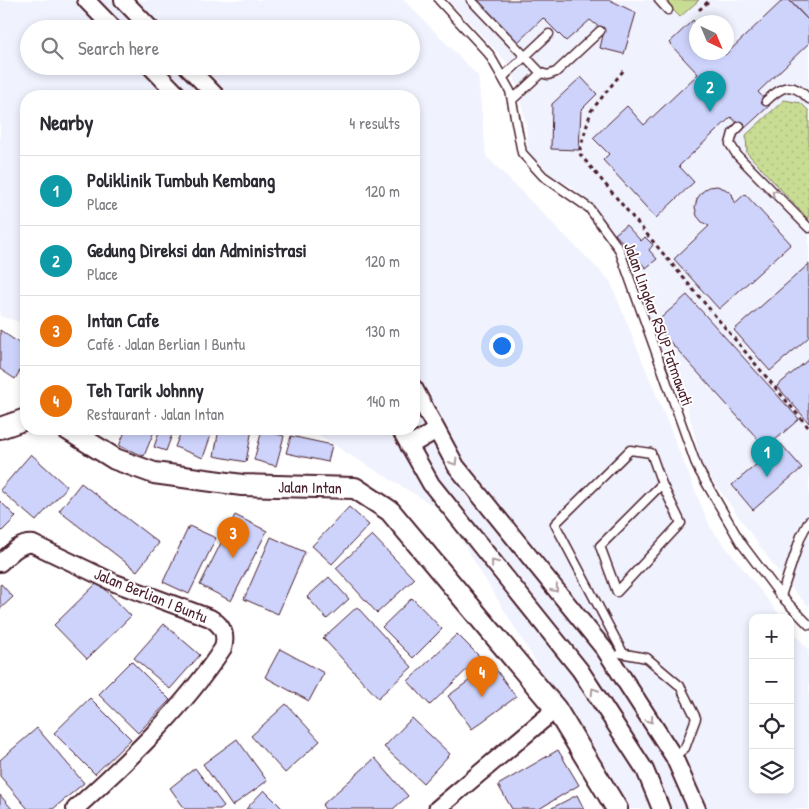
<!DOCTYPE html>
<meta charset="utf-8">
<style>
body{margin:0;font-family:"Patrick Hand",sans-serif;background:#f7f7f7;color:#2b2b33}
.controls{position:absolute;right:15px;bottom:15px;display:grid;overflow:hidden;border-radius:10px;box-shadow:0 2px 8px #0003}
.controls button{width:45px;height:45px;display:grid;place-items:center;padding:0;border:0;border-bottom:1px solid #e1e1e2;background:#fff;color:#2b2b33;font:25px sans-serif}
.compass{position:absolute;left:689px;top:15px;width:45px;height:45px;border-radius:50%;background:#fff;box-shadow:0 2px 8px #0003;rotate:136deg}
.you{position:absolute;left:501px;top:345px;width:18px;height:18px;margin:-12px;border:4px solid #fff;border-radius:50%;background:#1a73e8;box-shadow:0 0 0 8px #1a73e833}
.badge{display:grid;place-items:center;width:32px;height:32px;border-radius:50%;background:#db2777;color:#fff;font-size:16px;font-weight:700}
.pin{position:absolute;translate:-50% -41px;filter:drop-shadow(0 1px 2px #0008)}
.pin::after{content:'';position:absolute;top:26px;width:18px;height:15px;background:inherit;clip-path:polygon(0 0,100% 0,50% 100%)}
.list{margin:0;padding:0;list-style:none}
h2{display:flex;justify-content:space-between;align-items:center;height:65px;margin:0;padding:0 20px;font-size:21px}
h2 small{font-size:16px;font-weight:400;color:#7c7c81}
.list li{display:grid;grid-template-columns:32px 1fr auto;gap:15px;align-items:center;box-sizing:border-box;height:70px;padding:0 20px;border-top:1px solid #e1e1e2}
.list b{display:block;font-size:19px;white-space:nowrap}
.list p{margin:0;font-size:16px;white-space:nowrap;color:#7c7c81}
.list em{font-size:16px;font-style:normal;color:#7c7c81}
.icon{flex:none;width:28px;height:28px;fill:none;stroke:currentColor;stroke-width:2;stroke-linecap:round;stroke-linejoin:round}
.map{position:relative;flex:none;width:809px;height:809px;overflow:hidden}
.search{position:absolute;background:#fff;box-shadow:0 2px 8px #0003;left:20px;top:20px;width:400px;height:55px;display:flex;align-items:center;gap:12px;box-sizing:border-box;padding:0 18px;border-radius:28px;color:#7c7c81;font-size:19px}
.panel{position:absolute;background:#fff;box-shadow:0 2px 8px #0003;left:20px;top:90px;width:400px;height:345px;border-radius:20px}
.map>svg:first-child{display:block}
</style>
<div class="map">
<svg width="809" height="809" viewBox="0 0 809 809">
<defs>
<pattern id="grass-dots" width="8" height="8" patternUnits="userSpaceOnUse" patternTransform="scale(1.25)"><rect width="8" height="8" fill="#c8dd93"/><path d="M2 2h.1M6 6h.1" fill="none" stroke="#adbd7f" stroke-width="1.8" stroke-linecap="round"/></pattern>
</defs>
<rect width="100%" height="100%" fill="#fff"/>
<filter id="ink" filterUnits="userSpaceOnUse"><feTurbulence type="fractalNoise" baseFrequency=".02" numOctaves="2"/><feDisplacementMap in="SourceGraphic" scale="10" xChannelSelector="R" yChannelSelector="G"/><feConvolveMatrix kernelMatrix="1 2 1 2 8 2 1 2 1" color-interpolation-filters="sRGB"/></filter>
<g filter="url(#ink)">
<path fill="#f0f2fe" fill-rule="evenodd" d="M0,0H404L478,76L486,156L610,281L710,527L782,618H753V790H790V627L809,651V809H626L444,512L319,436L301,429H414V96H26V324L0,316ZM29,29H411V66H29Z
M448,0H809V607L785,581L700,463L696,440L678,374L667,371L624,255L601,216L571,186L546,174L528,150L526,123L512,68ZM696,22H726V52H696Z"/>
<path fill="url(#grass-dots)" stroke="#897e5f" d="M784,100L801,103L809,111V220L747,153L746,135Z"/>
<path fill="#c8dd93" stroke="#897e5f" d="M663,0H699L680,17Z"/>
<path fill="#ced3fc" stroke="#4a1f2b" d="M475,0H610L636,13L624,54L600,48L604,31L590,20L566,41L543,18L517,43Z
M783,0H789L809,21V43L758,92L770,105L744,129L731,117L679,166L694,182L656,218L603,160L609,154L593,138L627,106L644,125L698,74L669,43L693,20L696,24V52H723L725,55Z
M789,0H809V21Z
M581,77L597,94L581,110L579,150L551,149L552,104Z
M717,186L725,189L732,194L735,203L745,194L791,244L719,309L674,259L709,226L702,222L697,216L695,207L697,199L702,192L709,187Z
M626,225L641,241L645,237L653,245L649,250L657,259L646,268L615,234Z
M809,264V337L770,371L734,330Z
M687,295L799,419L766,448L654,324Z
M0,330L26,348V361L15,379L0,369Z
M809,359V423L777,386Z
M126,429H155L144,456L119,446Z
M160,429H174L166,451L154,447Z
M182,429H213L203,458L175,447Z
M219,429H252L246,462L214,456Z
M262,430L284,436L276,466L254,460Z
M291,436L332,445L328,462L286,453Z
M781,444L802,468L753,510L732,485Z
M31,454L67,487L36,521L0,490Z
M81,483L159,543L137,571L59,511Z
M0,501L16,517L0,533Z
M349,507L369,525L332,564L312,546Z
M235,515L267,531L231,601L200,585Z
M189,526L216,538L189,594L163,582Z
M372,535L414,579L377,613L336,568Z
M271,537L305,552L278,614L244,599Z
M329,577L349,599L327,619L307,597Z
M98,582L131,616L87,659L54,625Z
M1,584L13,597L0,609V585Z
M412,598L442,629L413,658L382,627Z
M357,607L412,667L378,698L323,638Z
M164,624L200,655L170,689L134,658Z
M457,634L480,657L430,705L408,681Z
M280,649L324,673L309,701L265,677Z
M131,661L170,700L138,733L98,694Z
M492,664L516,697L472,729L448,696Z
M90,698L131,739L95,774L54,733Z
M286,704L320,741L285,773L251,736Z
M412,718L450,754L423,783L384,747Z
M37,728L84,783L53,809H28L0,776V760Z
M237,739L267,781L232,806L203,764Z
M558,750L579,785L539,809H512L498,785Z
M375,758L408,796L393,809H325L322,805Z
M195,768L224,806L220,809H185L170,788Z
M264,790L283,809H246Z
M0,795L12,809H0Z
M577,795L584,809H550Z"/>
<g fill="none" stroke-linecap="round" stroke-linejoin="round">
<defs>
<path id="service" d="M439,0L489,54L510,91L522,153L543,176L589,208L619,249L697,467L741,543L781,596L809,625
M471,0L541,73L548,75L556,72L600,31
M659,0L668,10
M503,77L549,34
M512,100L541,73
M766,101C783,85 792,81 809,99
M740,126L733,133L730,144L737,155L809,228
M781,596L801,536L809,521
M620,653L647,658L680,686L696,718L685,748L674,757
M623,653L555,524L630,450L651,453L662,484L681,523L617,592L600,546L662,484"/>
<path id="minor" d="M86,0L114,29
M123,0L151,29
M150,66L179,96
M187,66L216,96
M414,388L456,466L605,650L674,757L697,809
M400,429L431,484L580,670L645,770L661,809
M409,446L435,431
M0,563C9,555 20,542 33,544L115,583L210,618C222,625 227,634 223,648C183,709 129,760 75,809
M437,809L556,709"/>
<path id="tertiary" d="M0,428L26,419
M67,429L115,459L154,473L242,485L355,488L390,511L556,709L617,809"/>
</defs>
<use href="#service" stroke="#4a1f2b" stroke-width="11"/>
<use href="#minor" stroke="#4a1f2b" stroke-width="20"/>
<use href="#tertiary" stroke="#4a1f2b" stroke-width="24"/>
<path stroke="#4a1f2b" stroke-width="3" stroke-dasharray="4 4" stroke-linecap="butt" d="M699,10L710,0
M623,71L591,111L579,153L809,428"/>
<use href="#service" stroke="#fff" stroke-width="8"/>
<use href="#minor" stroke="#fff" stroke-width="16"/>
<use href="#tertiary" stroke="#fff" stroke-width="20"/>
</g>
<defs><path id="oneway-chevron" d="M-2-3.5L2.5 0L-2 3.5" fill="none" stroke-width="1.6" stroke-linecap="round" stroke-linejoin="round" transform="scale(1.25)"/></defs>
<g stroke="#ae9aa0">
<use href="#oneway-chevron" transform="translate(775 193) rotate(-135)"/>
<use href="#oneway-chevron" transform="translate(454 462) rotate(58)"/>
<use href="#oneway-chevron" transform="translate(494 563) rotate(-129)"/>
<use href="#oneway-chevron" transform="translate(555 589) rotate(51)"/>
<use href="#oneway-chevron" transform="translate(594 691) rotate(-123)"/>
<use href="#oneway-chevron" transform="translate(650 720) rotate(57)"/>
</g>
</g>
<g text-anchor="middle" dominant-baseline="central" stroke-width="4" stroke-linejoin="round" paint-order="stroke">
<g font-size="16" fill="#4a1f2b" stroke="#fff">
<text transform="translate(659 324) rotate(70)">Jalan Lingkar RSUP Fatmawati</text>
<text transform="translate(310 487) rotate(1)">Jalan Intan</text>
<text transform="translate(151 595) rotate(22)">Jalan Berlian I Buntu</text>
</g>
</g>
</svg>
<div class="controls">
<button>+</button>
<button>−</button>
<button><svg class="icon" aria-label="locate" viewBox="0 0 24 24"><circle cx="12" cy="12" r="6"/><path d="M12 2v4M12 18v4M2 12h4M18 12h4"/></svg></button>
<button><svg class="icon" aria-label="layers" viewBox="0 0 24 24"><path d="M12 4l9 5-9 5-9-5zM3 14l9 5 9-5"/></svg></button>
</div>
<svg class="compass" viewBox="-18 -18 36 36"><path d="M0-13l5 13h-10z" fill="#e53935"/><path d="M0 13l5-13h-10z" fill="#7c7c81"/></svg>
<div class="you"></div>
<div class="pin badge" style="left:767px;top:477px;background:#0f9aa8">1</div>
<div class="pin badge" style="left:710px;top:112px;background:#0f9aa8">2</div>
<div class="pin badge" style="left:233px;top:558px;background:#e8710a">3</div>
<div class="pin badge" style="left:482px;top:697px;background:#e8710a">4</div>
<div class="search"><svg class="icon" aria-label="search" viewBox="0 0 24 24"><circle cx="10" cy="10" r="6"/><path d="M15 15l6 6"/></svg>Search here</div>
<section class="panel">
<h2>Nearby<small>4 results</small></h2>
<ul class="list">
<li><span class="badge" style="background:#0f9aa8">1</span><div><b>Poliklinik Tumbuh Kembang</b><p>Place</p></div><em>120 m</em></li>
<li><span class="badge" style="background:#0f9aa8">2</span><div><b>Gedung Direksi dan Administrasi</b><p>Place</p></div><em>120 m</em></li>
<li><span class="badge" style="background:#e8710a">3</span><div><b>Intan Cafe</b><p>Café · Jalan Berlian I Buntu</p></div><em>130 m</em></li>
<li><span class="badge" style="background:#e8710a">4</span><div><b>Teh Tarik Johnny</b><p>Restaurant · Jalan Intan</p></div><em>140 m</em></li>
</ul>
</section>
</div>
